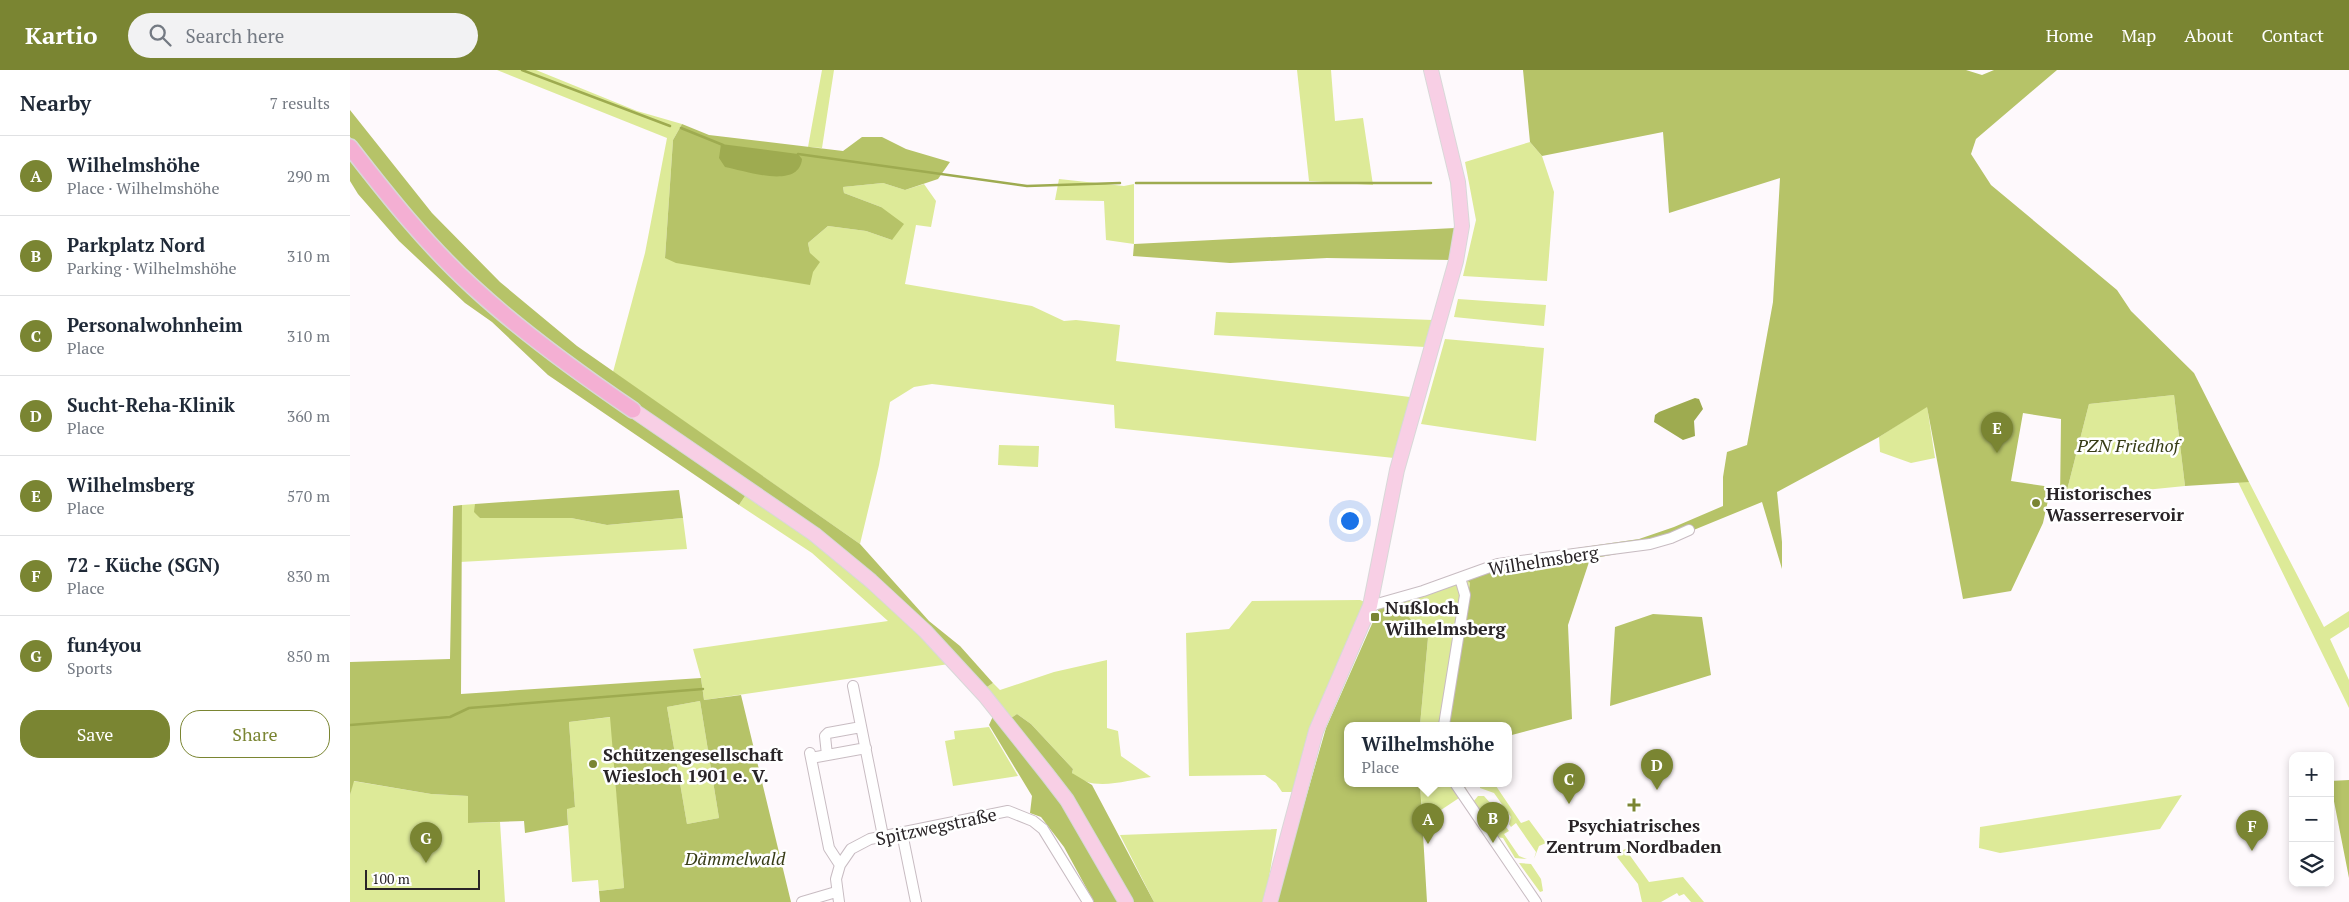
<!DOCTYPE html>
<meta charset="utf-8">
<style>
body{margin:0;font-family:"PT Serif",serif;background:#f2f2f3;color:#1f2937}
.controls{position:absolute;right:15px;bottom:15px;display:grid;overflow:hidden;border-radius:10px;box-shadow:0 2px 8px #0003}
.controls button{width:45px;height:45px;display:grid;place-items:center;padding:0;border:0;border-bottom:1px solid #e0e1e3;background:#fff;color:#1f2937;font:25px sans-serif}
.scale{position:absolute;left:15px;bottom:12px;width:115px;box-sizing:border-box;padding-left:5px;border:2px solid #292427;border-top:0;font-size:14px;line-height:18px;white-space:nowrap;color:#292427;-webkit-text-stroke:4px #fff;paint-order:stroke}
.you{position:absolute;left:999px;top:450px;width:18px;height:18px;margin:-12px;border:4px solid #fff;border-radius:50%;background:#1a73e8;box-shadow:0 0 0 8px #1a73e833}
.badge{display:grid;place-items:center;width:32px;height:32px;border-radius:50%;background:#7a8532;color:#fff;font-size:16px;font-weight:700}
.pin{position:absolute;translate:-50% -41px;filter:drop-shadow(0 1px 2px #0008)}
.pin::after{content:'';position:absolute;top:26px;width:18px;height:15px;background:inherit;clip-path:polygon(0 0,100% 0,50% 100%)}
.popup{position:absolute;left:994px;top:652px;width:168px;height:65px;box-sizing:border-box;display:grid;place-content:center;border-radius:10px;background:#fff;filter:drop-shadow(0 1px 4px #0005);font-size:16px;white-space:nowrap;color:#747a83}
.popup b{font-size:19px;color:#1f2937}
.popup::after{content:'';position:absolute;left:50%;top:100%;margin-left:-10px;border:10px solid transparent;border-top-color:#fff}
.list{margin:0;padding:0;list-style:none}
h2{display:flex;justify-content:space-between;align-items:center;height:65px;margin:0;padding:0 20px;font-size:21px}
h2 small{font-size:16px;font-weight:400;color:#747a83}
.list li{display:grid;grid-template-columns:32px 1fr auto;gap:15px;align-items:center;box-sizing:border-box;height:80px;padding:0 20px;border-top:1px solid #e0e1e3}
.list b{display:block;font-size:19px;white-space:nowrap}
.list p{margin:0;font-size:16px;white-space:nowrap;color:#747a83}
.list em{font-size:16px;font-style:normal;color:#747a83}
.actions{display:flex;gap:10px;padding:15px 20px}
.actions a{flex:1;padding:11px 0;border:1px solid #7a8532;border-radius:20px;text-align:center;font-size:18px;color:#7a8532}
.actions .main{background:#7a8532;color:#fff}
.icon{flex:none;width:28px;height:28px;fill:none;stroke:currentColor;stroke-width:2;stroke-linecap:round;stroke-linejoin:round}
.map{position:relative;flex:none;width:1999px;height:832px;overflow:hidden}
header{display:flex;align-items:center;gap:30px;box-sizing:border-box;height:70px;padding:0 25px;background:#7a8532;color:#fff}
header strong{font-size:24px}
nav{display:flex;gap:28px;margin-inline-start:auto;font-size:18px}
.search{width:350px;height:45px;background:#f2f2f3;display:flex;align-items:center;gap:12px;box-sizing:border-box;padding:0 18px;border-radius:28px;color:#747a83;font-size:19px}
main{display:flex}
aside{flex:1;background:#fff}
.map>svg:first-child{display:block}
</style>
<header>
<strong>Kartio</strong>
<div class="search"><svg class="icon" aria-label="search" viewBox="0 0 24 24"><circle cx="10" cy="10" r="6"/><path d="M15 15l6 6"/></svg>Search here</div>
<nav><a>Home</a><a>Map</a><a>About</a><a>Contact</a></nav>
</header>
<main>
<aside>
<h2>Nearby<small>7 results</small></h2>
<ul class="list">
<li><span class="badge">A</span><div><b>Wilhelmshöhe</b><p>Place · Wilhelmshöhe</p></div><em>290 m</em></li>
<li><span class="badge">B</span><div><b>Parkplatz Nord</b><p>Parking · Wilhelmshöhe</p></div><em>310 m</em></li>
<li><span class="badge">C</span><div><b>Personalwohnheim</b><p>Place</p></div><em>310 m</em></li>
<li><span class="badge">D</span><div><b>Sucht-Reha-Klinik</b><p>Place</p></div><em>360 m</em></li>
<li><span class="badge">E</span><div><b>Wilhelmsberg</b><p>Place</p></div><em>570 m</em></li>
<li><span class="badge">F</span><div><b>72 - Küche (SGN)</b><p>Place</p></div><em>830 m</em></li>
<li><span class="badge">G</span><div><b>fun4you</b><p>Sports</p></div><em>850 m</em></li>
</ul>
<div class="actions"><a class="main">Save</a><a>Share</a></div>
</aside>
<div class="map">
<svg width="1999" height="832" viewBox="0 0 1999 832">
<rect width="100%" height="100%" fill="#fef9fc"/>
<path fill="#ddea98" d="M147,0H186L287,41L332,54L323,70L315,188L460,183L458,173L478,156L516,161L542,170L531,137L494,123L493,117L533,113L555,120L574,114L586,131L581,157L566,155L555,214L682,236L714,251L726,250L770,255L766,291L1060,327L1044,388L765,358L764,335L582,314L564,317L540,332L529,395L510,474L263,302L295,183L317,68Z
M472,0H484L472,78L458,77Z
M947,0H981L985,51L1013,48L1023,115L959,111Z
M1180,72L1192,86L1204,122L1197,211L1113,206L1126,150L1115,92Z
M709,109L774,116L784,114V174L756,170L754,131L705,130Z
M1108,229L1196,235L1194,256L1104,247Z
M866,242L1083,250L1075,277L864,265Z
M1095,269L1194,278L1186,371L1071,354Z
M1824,325L1835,416L1715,428L1739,334Z
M1577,336L1585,388L1561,393L1530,382L1529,367Z
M649,375L689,376L688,397L648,395Z
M1888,412H1899L1974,557L1999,541V557L1980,569L1999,610V638Z
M397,423C469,475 537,531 599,594L354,630L351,608L343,579L538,551L462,483L389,435Z
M125,434L130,448H221L257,455L333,448L337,479L110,492L112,435Z
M1109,503L1120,513L1097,655H1070L1078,568L1047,534Z
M1010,530L1015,532L1002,566L973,627L942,722H932L926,713L915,705L839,706L836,563L879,559L902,531Z
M757,590V658L768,661L771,686L801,707C777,710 741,723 722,703L723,699L681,654L667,644L661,648L637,617L643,613L650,620L704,602Z
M350,631L369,748L337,754L317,637Z
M261,647L274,818L249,821L248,810L222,812L217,738L225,737L219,652Z
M639,657L668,706L603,716L595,671L605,669L604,661Z
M3,711L81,724L118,726V753L150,752L155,832H0V725Z
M1070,713H1113L1118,722L1085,744H1072Z
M1130,713H1150L1146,716L1171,753L1179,750L1196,773L1189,776L1184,789L1186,782L1168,756L1166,753L1161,757L1159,754L1161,747L1144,723L1130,718Z
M1832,725L1810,759L1650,783L1629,778L1630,757Z
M1128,726H1134L1142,735L1137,739L1148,755L1156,757L1159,761L1154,764L1169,786L1177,789L1165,788L1153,768L1146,767L1142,763L1147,759L1136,743H1129L1123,732Z
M927,759L915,832H804L770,765Z
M1280,777L1276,780L1299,812L1333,807L1354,832H1341L1334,824L1329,826L1327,823L1311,832H1292L1288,814L1267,787L1273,780Z
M1169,793L1181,794L1191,809L1193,821L1190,822Z"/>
<path fill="#b6c368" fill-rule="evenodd" d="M1173,0H1616L1632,5L1644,0H1707L1626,69L1621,84L1641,115L1767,220L1781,241L1844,303L1899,412L1835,416L1824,325L1739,334L1715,428L1710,432L1711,349L1673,343L1661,411L1701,417L1693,453L1661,521L1613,529L1577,337L1529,367L1427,422L1432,472V499L1412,432L1329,466L1319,474L1240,489L1218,555L1222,649L1158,666V655H1097L1120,513L1109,503L1144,490L1289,469L1324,457L1373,436V407L1377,382L1397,375L1423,232L1430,108L1319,143L1313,62L1192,86L1180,72Z
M0,40L82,143L150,212L227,276L510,474L579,551L610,576L643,613L637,617L580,559L292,340L188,266L94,181L16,89L0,67Z
M332,54L359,65L493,81L512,67H532L556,79L600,92L588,109L555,120L533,113L493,117L494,123L531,137L554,154L542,170L516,161L478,156L458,173L460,183L470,192L463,202L460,215L326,193L315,188L323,70Z
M0,86L170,266L220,306L397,423L389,435L198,305L142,252L115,233L49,171L8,124L0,111Z
M1105,158L1101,190L977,188L880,193L783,186L784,174Z
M329,420L333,448L257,455L221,448H130L124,442L125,434Z
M112,435L111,624L351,608L354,630L391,625L441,832H250L249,821L274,818L260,647L219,652L225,737L217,739L218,755L175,763L174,751L118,753V726L81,724L4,711L0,725V592L100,589L103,436ZM350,631L369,748L337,754L317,637Z
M1047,534L1078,568L1070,655H998V713H1070L1077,832H926L976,658L1029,538Z
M1303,544L1352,547L1361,605L1260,636L1265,557Z
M644,644L713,737L771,832H744L714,777L691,747L680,743L682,726L639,655Z
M667,644L681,654L723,699L722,703L742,715L804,832H781L678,669L661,648Z
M1999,710V808L1980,711Z"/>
<path fill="#9eab50" d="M371,74L448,84L452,89C449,120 396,101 375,97L369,88Z
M1345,328L1349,329L1353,339L1344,351L1345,366L1333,370L1304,352L1305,345L1309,342Z"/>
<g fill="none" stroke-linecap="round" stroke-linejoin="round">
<path stroke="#9eab50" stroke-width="2.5" d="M172,0L320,56
M331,58L373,75
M448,84L677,116L770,113
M786,113H1081
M0,655L100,647L119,638L353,619"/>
<defs>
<path id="minor" d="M1020,536L1073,521L1148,494L1300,474L1321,468L1339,460
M503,616L533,766
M1094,655L1115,525L1110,508
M460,683L479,778L490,795
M477,685L475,666L478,663L511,657
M461,688L516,678
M1105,713L1186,832
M552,763L566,832
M452,832L486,822
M489,832L486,809L490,795L501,779L520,769L658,741L683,751L693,759L738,832"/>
<path id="major" d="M283,340L464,464L521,511L575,561L635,626L697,704L717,730L776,832
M920,832L966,661L1020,536L1047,400L1106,191L1112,156L1108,112L1081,0"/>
<path id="highway" d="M0,77C38,126 77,175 123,217C173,263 227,302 283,340"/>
</defs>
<use href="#minor" stroke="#c8bcc2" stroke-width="12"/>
<use href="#major" stroke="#d8d8d8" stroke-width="16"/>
<use href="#highway" stroke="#d8d8d8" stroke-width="18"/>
<use href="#minor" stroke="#fff" stroke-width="10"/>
<use href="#major" stroke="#f8cfe5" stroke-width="14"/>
<use href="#highway" stroke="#f4afd3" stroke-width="15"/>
</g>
<g fill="#7a8532" stroke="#fff" stroke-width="2">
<circle cx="1686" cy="433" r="5"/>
<rect x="1020" y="542" width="10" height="10" rx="2.5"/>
<circle cx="243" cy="694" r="5"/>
<path d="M1281.5 727.5h5v5h5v5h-5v5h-5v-5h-5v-5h5z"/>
</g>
<g text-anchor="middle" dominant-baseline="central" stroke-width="5" stroke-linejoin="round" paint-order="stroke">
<g font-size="18" font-style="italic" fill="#373c16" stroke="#fff">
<text x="1778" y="375">PZN Friedhof</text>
<text x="385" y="788">Dämmelwald</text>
</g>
<g font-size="18" font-weight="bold" fill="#292427" stroke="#fff" text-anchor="start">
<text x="1696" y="423">Historisches<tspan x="1696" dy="21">Wasserreservoir</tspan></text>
<text x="1035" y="537">Nußloch<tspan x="1035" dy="21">Wilhelmsberg</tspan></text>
<text x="253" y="684">Schützengesellschaft<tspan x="253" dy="21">Wiesloch 1901 e. V.</tspan></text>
<text x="1284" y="755" text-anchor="middle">Psychiatrisches<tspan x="1284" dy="21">Zentrum Nordbaden</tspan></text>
</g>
<g font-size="18" fill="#292427" stroke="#fff">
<text transform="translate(1193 490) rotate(-9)">Wilhelmsberg</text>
<text transform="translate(586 756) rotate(-12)">Spitzwegstraße</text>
</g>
</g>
</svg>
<div class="controls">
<button>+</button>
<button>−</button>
<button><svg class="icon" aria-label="layers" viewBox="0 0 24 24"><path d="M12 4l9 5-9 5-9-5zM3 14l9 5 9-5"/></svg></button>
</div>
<div class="scale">100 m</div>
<div class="you"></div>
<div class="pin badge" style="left:1078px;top:774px">A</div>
<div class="popup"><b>Wilhelmshöhe</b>Place</div>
<div class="pin badge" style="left:1143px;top:773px">B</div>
<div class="pin badge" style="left:1219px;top:734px">C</div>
<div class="pin badge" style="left:1307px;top:720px">D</div>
<div class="pin badge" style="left:1647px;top:383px">E</div>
<div class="pin badge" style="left:1902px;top:781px">F</div>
<div class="pin badge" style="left:76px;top:793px">G</div>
</div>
</main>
